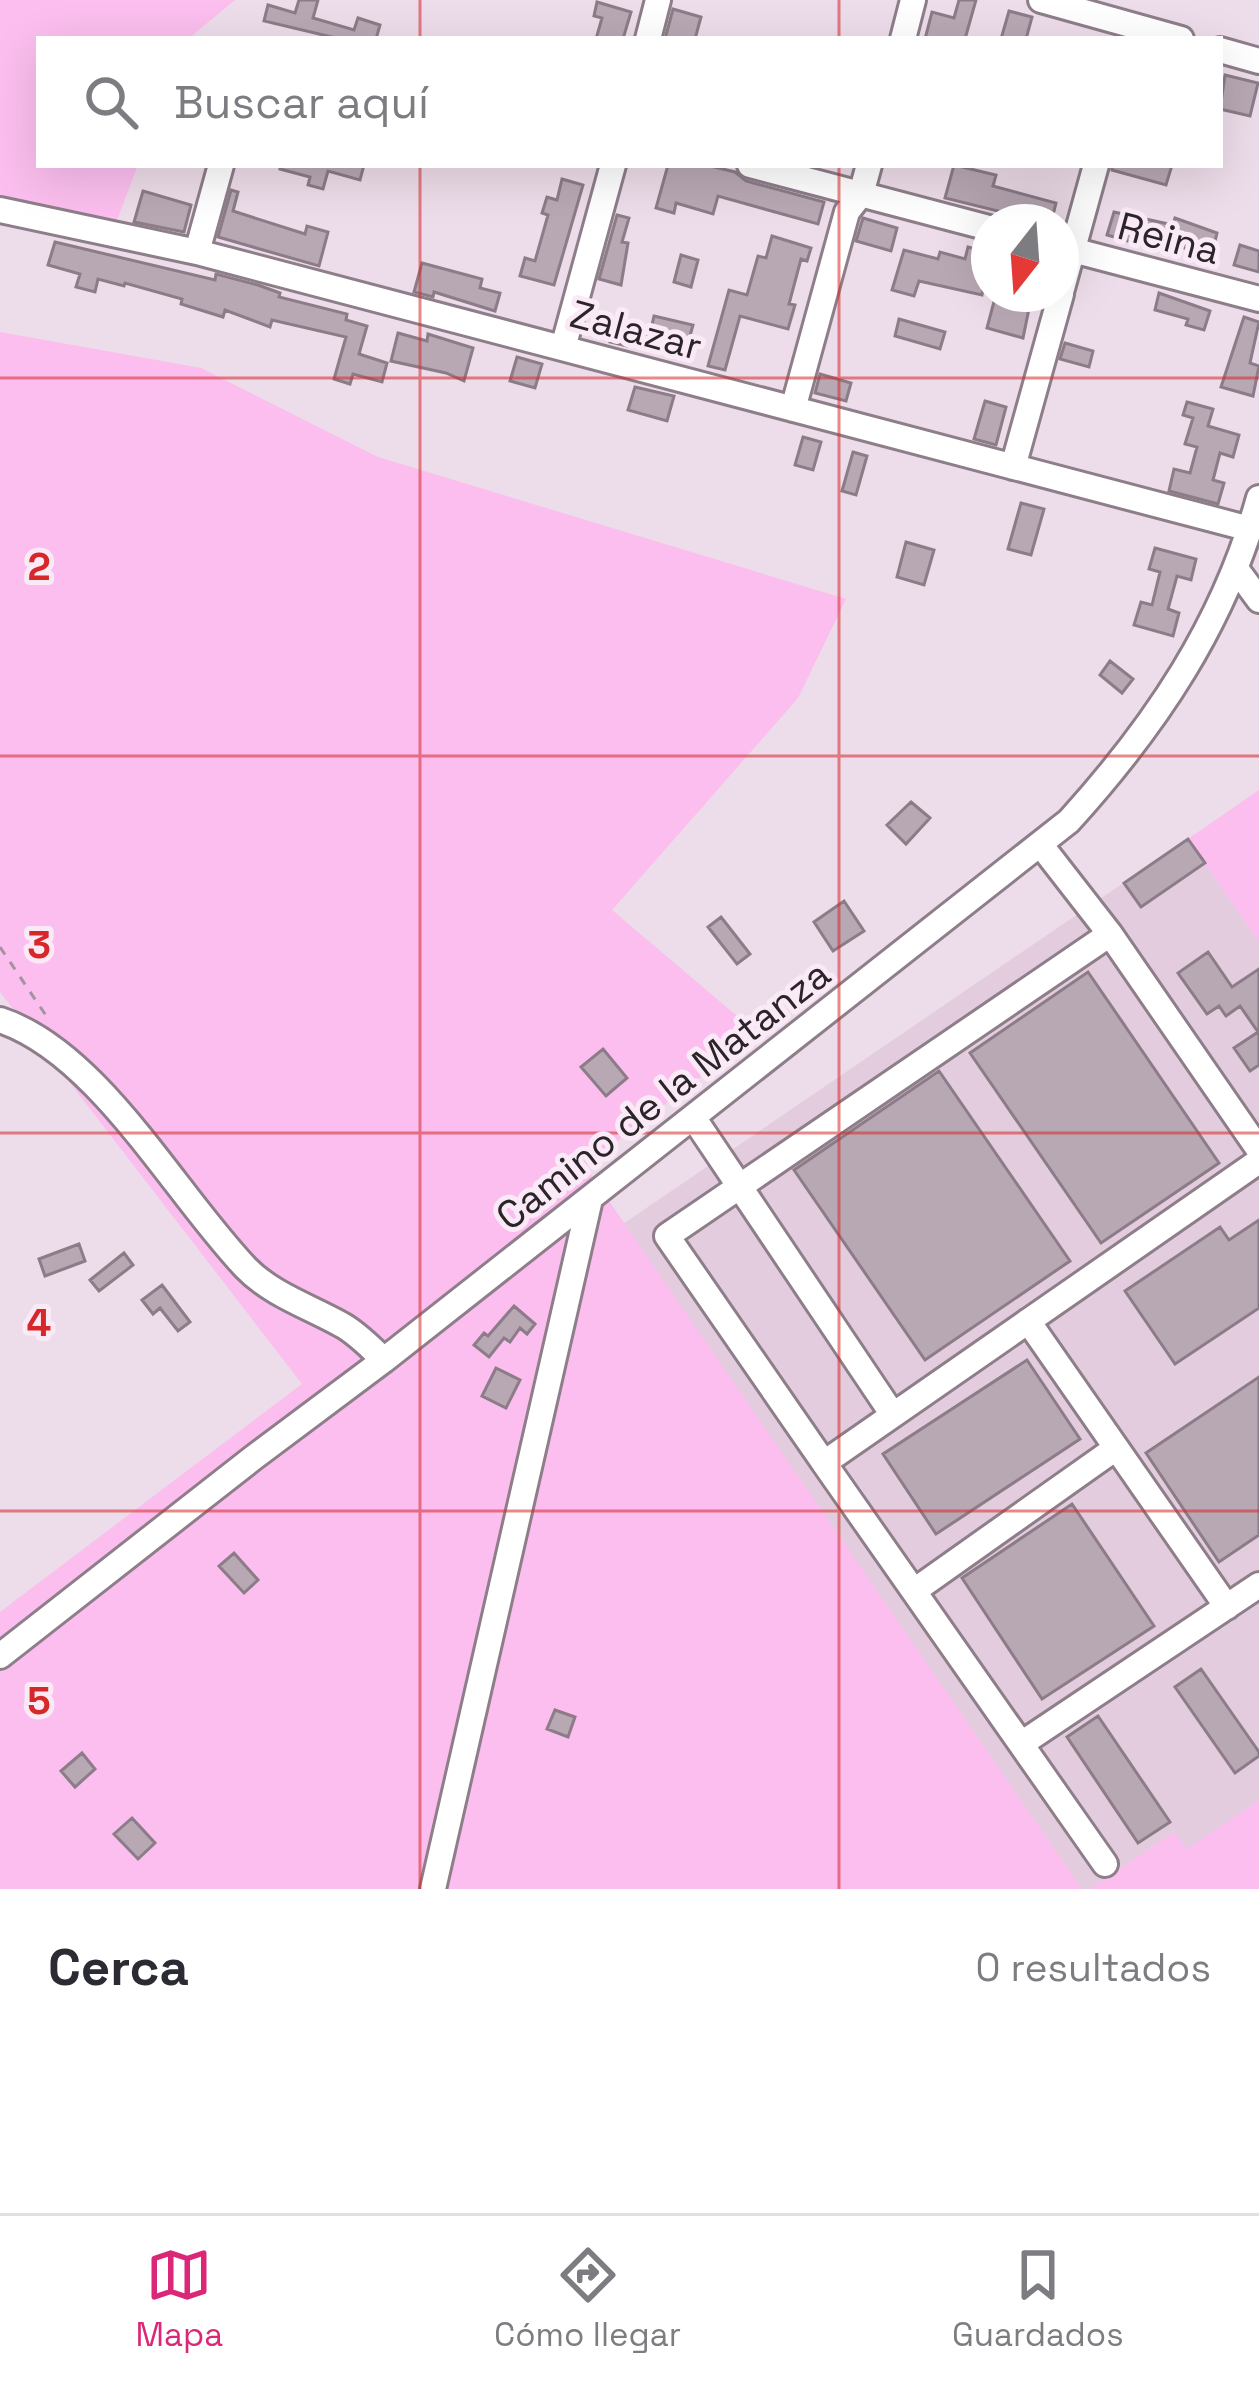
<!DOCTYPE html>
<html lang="es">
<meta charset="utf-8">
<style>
body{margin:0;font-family:"Space Grotesk",sans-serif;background:#f2f2f3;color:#2b2b33}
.compass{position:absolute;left:971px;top:204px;width:108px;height:108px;border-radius:50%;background:#fff;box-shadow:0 12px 48px #0002;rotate:197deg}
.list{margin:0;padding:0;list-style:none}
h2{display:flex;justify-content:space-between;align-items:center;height:156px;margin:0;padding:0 48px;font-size:51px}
h2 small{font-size:39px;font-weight:400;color:#7c7c81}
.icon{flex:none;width:66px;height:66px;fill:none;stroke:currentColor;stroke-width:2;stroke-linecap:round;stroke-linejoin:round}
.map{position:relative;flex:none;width:1259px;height:1889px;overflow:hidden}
.search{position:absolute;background:#fff;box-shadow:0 12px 48px #0002;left:36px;right:36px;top:36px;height:132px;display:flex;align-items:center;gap:30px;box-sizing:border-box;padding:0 42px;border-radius:0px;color:#7c7c81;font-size:45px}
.sheet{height:324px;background:#fff}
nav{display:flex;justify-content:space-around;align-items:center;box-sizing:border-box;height:168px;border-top:3px solid #e1e1e2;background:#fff;font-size:33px;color:#7c7c81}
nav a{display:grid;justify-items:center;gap:6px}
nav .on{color:#db2777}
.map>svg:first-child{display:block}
</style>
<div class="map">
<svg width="1259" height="1889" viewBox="0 0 1259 1889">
<rect width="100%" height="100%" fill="#eddce9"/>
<path fill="#e2ccdd" d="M1188,839L1259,942V1800L1187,1850L1174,1832L1090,1889H1082L623,1224Z"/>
<path fill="#fbbeee" d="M0,0H235L188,39H39V165H138L117,220L0,198Z
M0,332L201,368L378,457L846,599L798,698L612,910L757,1033L585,1166L1082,1889H0V1612L302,1384L0,992Z
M1259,790V942L1188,839Z
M1259,1800V1889H1090L1174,1832L1187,1849Z"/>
<path fill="#b8a8b4" stroke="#8b7c88" stroke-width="3" d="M299,0H318L313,18L354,30L358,18L380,25L376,39H340L264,21L268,5L295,13Z
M959,0H976L965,39H925L932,12L954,18Z
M597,2L631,12L623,39H596L602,18L594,16Z
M673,9L701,17L695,39H665Z
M1009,11L1032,17L1026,39H1001Z
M1225,75L1258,83L1250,116L1220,109Z
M280,165H364L360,180L328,171L323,189L308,185L310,177L280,169Z
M668,165H706L735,172L746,181L824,202L818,224L718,196L713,214L676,203L674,213L656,208Z
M954,165L996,175L993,186L1056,203L1052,219L1020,210L1018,216L945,198Z
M1112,165H1172L1166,185L1112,170Z
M562,179L583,185L554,285L520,276L525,258L535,261L548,215L542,213L547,197L557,200Z
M231,190L238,192L233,211L305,234L307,226L328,232L319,266L218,237Z
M143,191L191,205L184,232L134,222Z
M1114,212L1173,225L1175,218L1217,233L1212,254L1160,243L1158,250L1107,235Z
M617,215L629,218L622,242L628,243L621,285L599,279Z
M863,218L897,228L891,251L856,241Z
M772,236L811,248L807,261L801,259L789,304L795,305L788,329L740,316L725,370L708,366L729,290L747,295L758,256L766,258Z
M55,242L215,280L216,274L258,285L280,293L279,297L347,314L346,320L367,326L359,354L387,363L382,382L353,374L350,384L334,379L346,337L272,320L270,327L225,310L223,317L181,304L182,299L125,283L124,286L98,279L95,292L76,287L80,274L48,265Z
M1240,245L1259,251V272L1234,265Z
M968,247L989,253L982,295L919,281L914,296L892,290L904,250L938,259L940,252L965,259Z
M681,255L698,260L691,287L674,282Z
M422,263L482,279L480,288L500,293L495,311L434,292L433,297L414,292Z
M1159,293L1210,311L1204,330L1186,325L1188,319L1155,310Z
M996,294H1032L1023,338L987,328Z
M654,316L693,325L685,354L629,338L627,346L610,342L617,319L651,329Z
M1244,317L1259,322L1250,363L1259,366L1253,396L1221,387Z
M899,319L945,332L940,349L895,336Z
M398,333L427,341L428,334L473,348L464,381L446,373L391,361Z
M1065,343L1093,351L1089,367L1060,359Z
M517,357L542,364L535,388L510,381Z
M820,374L851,383L846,401L815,393Z
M635,387L674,396L667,421L628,410Z
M985,401L1006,407L996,445L974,439Z
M1187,402L1213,409L1208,426L1239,435L1233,457L1220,453L1213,480L1224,483L1218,504L1169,491L1174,469L1190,473L1197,447L1185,444L1193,418L1183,415Z
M803,437L821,442L813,470L795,465Z
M853,452L867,456L856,495L842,491Z
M1021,503L1044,509L1031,555L1008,549Z
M906,542L934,550L924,585L897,577Z
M1155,548L1196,559L1191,580L1177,576L1168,609L1179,613L1173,636L1134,625L1141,602L1152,605L1160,572L1149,569Z
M1110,661L1133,679L1122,693L1100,675Z
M911,802L930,818L906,844L887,825Z
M1188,839L1205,863L1141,907L1124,883Z
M844,901L864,931L833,951L814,922Z
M721,917L750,954L737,964L708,927Z
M1208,952L1232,987L1259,969V1065L1250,1071L1234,1048L1258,1032L1240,1006L1226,1016L1219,1006L1207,1014L1178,973Z
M1088,972L1219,1163L1101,1243L970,1053Z
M603,1049L627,1078L606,1096L581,1067Z
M939,1071L1070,1261L925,1360L794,1170Z
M1259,1220V1308L1175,1364L1125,1291L1220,1227L1229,1240Z
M79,1244L85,1261L45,1276L39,1259Z
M124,1253L133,1265L99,1291L90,1280Z
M162,1285L190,1322L178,1331L160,1308L153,1314L142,1300Z
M514,1306L535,1324L527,1334L520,1328L510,1342L504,1338L489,1357L474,1345L484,1333L488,1336Z
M1027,1360L1080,1439L936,1534L883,1454Z
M496,1368L520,1380L506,1408L482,1396Z
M1259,1377V1535L1219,1562L1146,1453Z
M1072,1504L1154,1626L1042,1699L962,1578Z
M234,1553L258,1580L244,1593L219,1566Z
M1201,1669L1259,1752V1756L1235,1773L1175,1687Z
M555,1710L575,1717L568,1737L547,1729Z
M1098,1716L1170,1822L1138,1843L1067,1737Z
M82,1753L95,1769L75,1787L61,1771Z
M132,1818L155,1843L138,1859L114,1834Z"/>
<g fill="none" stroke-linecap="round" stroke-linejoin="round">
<defs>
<path id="minor" d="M1041,0L1181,39
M648,39L658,0
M903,39L913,0
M1220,50L1259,61
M750,165L989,228
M0,210L197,252L1250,529
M1061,247L1259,299
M197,252L221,165
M1061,292L1096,165
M563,348L613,165
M793,409L847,212L861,194L869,165
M1013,467L1061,294
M1237,570L1259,600
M1040,844L1110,934
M0,1020C98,1052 175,1194 246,1268C271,1294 310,1307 342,1325C357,1333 371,1348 384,1360
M693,1117L893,1415
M1028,1321L1227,1607
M824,1463L667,1236L1110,934L1259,1150
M914,1591L1116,1448
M0,1656L253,1458L384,1360L1069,821C1156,725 1224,624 1259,498
M1021,1744L1259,1585
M1105,1864L824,1463L1259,1161
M433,1889L590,1199"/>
</defs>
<use href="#minor" stroke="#8d7e8a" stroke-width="30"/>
<path stroke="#a1949e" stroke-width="3" stroke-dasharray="9 9" stroke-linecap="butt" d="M0,947L49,1020"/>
<use href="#minor" stroke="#fff" stroke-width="24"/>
</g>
<path fill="none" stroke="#d62828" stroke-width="3" stroke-opacity="0.55" d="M420,0V39M839,0V39M420,165V1889M839,165V1889M0,378H1259M0,756H1259M0,1133H1259M0,1511H1259"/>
<g text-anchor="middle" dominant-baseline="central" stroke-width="10" stroke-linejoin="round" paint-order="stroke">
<g font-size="39" fill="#2b252a" stroke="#fae9f6">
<text transform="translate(1169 238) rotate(15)">Reina</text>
<text transform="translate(636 330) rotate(15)">Zalazar</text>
<text transform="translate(663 1095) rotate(-38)">Camino de la Matanza</text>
</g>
</g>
<g font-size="39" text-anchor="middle" font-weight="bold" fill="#d62828" stroke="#fae9f6" stroke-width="10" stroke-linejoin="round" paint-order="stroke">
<text x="39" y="580">2</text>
<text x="39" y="958">3</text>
<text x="39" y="1336">4</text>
<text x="39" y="1714">5</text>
</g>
</svg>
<svg class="compass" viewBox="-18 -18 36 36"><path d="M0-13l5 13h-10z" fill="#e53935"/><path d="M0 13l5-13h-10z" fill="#7c7c81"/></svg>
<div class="search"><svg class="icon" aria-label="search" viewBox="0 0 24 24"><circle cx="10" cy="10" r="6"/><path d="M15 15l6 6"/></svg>Buscar aquí</div>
</div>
<section class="sheet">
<h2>Cerca<small>0 resultados</small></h2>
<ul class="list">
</ul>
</section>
<nav>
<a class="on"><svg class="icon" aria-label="map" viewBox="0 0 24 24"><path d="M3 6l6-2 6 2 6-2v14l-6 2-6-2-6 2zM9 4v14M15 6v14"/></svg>Mapa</a>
<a><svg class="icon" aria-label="directions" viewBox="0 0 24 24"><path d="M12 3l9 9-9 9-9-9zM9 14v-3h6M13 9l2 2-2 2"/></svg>Cómo llegar</a>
<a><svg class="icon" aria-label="saved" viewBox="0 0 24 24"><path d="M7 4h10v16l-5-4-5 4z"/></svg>Guardados</a>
</nav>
